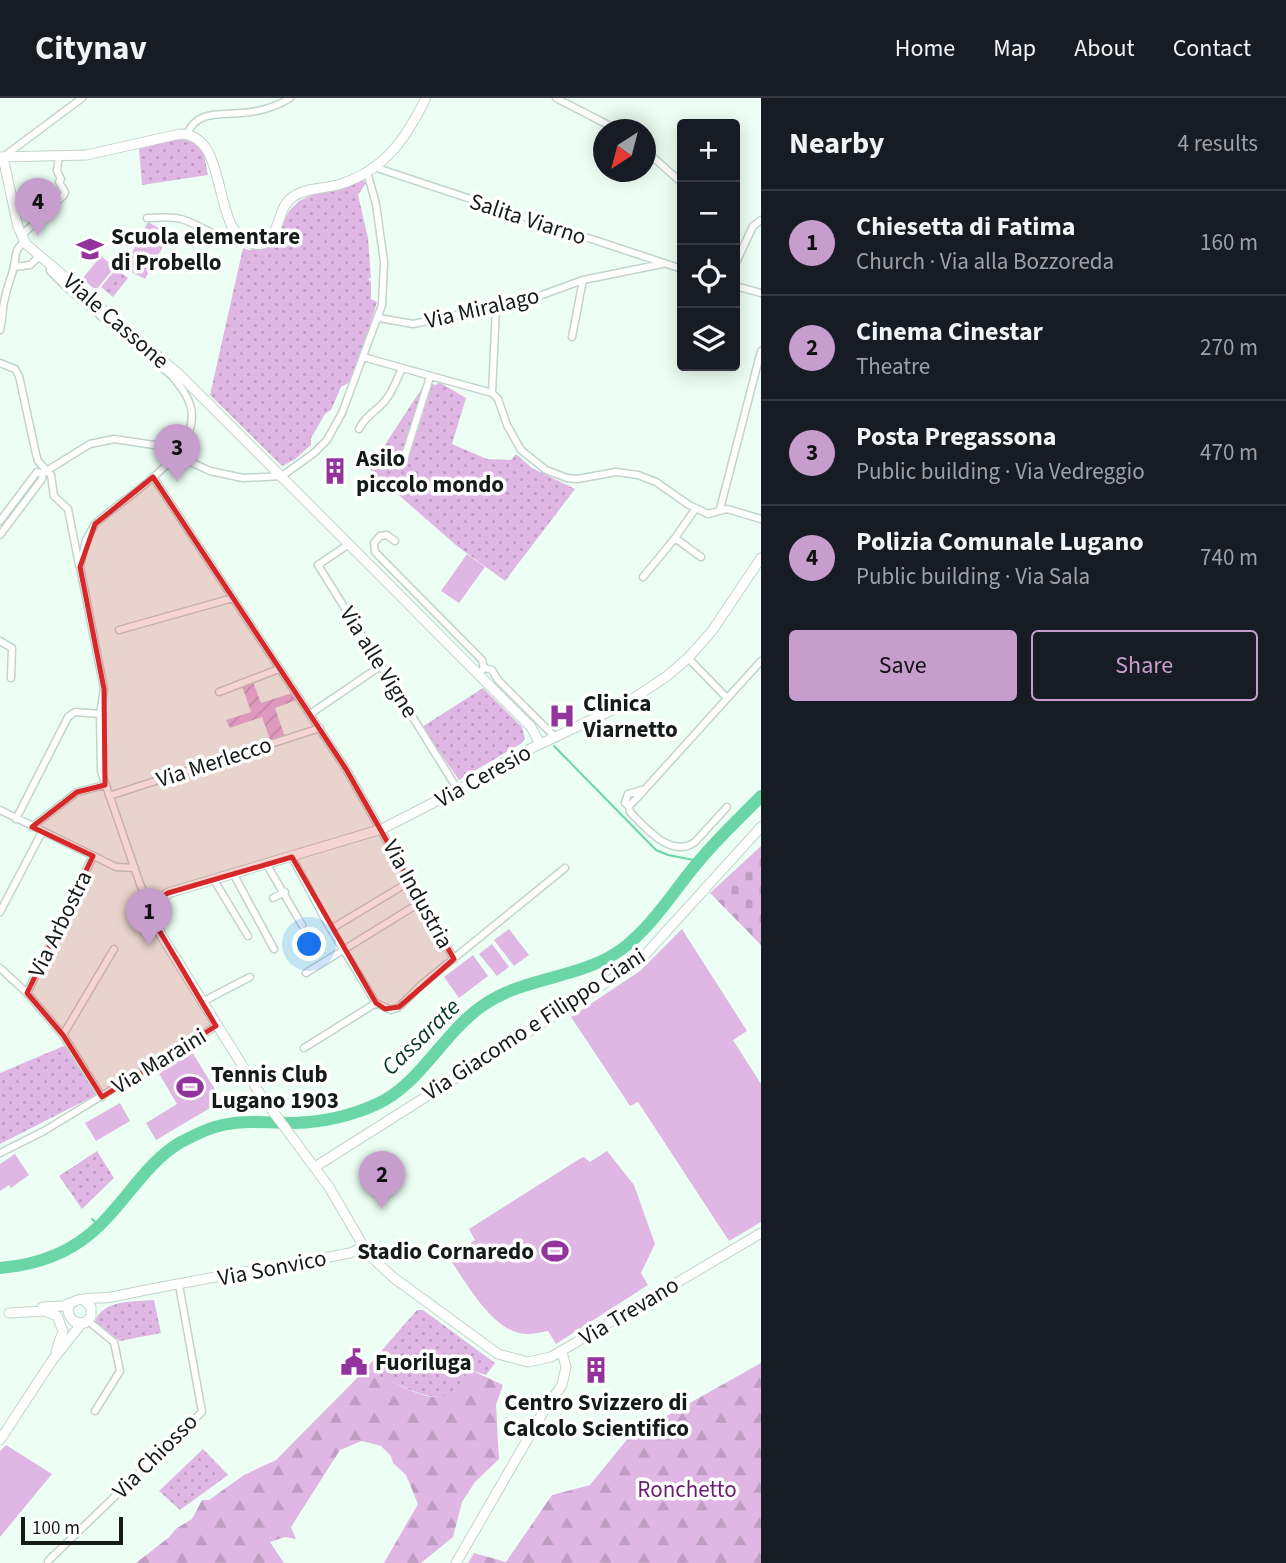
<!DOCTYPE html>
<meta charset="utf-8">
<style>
body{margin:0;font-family:"Source Sans 3",sans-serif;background:#242831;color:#f1f3f6}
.controls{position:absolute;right:21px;top:21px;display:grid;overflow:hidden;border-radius:7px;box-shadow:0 4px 18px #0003}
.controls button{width:63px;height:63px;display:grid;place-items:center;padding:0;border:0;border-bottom:2px solid #363941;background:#171b24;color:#f1f3f6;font:35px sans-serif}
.compass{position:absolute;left:593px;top:21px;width:63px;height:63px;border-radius:50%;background:#171b24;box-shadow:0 4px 18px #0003;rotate:216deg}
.scale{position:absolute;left:21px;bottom:18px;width:102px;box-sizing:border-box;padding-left:7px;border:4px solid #151b18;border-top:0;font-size:19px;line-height:24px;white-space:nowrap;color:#151b18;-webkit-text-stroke:5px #fff;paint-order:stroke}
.you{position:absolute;left:310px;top:847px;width:24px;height:24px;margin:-18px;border:5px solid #fff;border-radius:50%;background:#1a73e8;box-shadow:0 0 0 10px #1a73e833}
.badge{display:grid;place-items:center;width:46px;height:46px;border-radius:50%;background:#c79dce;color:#111;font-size:23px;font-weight:700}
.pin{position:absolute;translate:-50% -58px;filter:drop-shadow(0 2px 4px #0008)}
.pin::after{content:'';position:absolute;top:37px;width:24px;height:21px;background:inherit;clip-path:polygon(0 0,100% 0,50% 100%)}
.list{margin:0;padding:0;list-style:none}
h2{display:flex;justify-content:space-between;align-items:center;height:91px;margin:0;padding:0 28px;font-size:30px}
h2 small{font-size:23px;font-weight:400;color:#9ea1a6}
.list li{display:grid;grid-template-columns:46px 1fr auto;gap:21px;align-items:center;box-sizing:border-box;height:105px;padding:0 28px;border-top:2px solid #363941}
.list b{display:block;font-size:26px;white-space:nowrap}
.list p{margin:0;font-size:23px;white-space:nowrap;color:#9ea1a6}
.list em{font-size:23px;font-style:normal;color:#9ea1a6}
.actions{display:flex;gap:14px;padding:21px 28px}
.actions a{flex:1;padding:16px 0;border:2px solid #c79dce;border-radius:7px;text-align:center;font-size:24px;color:#c79dce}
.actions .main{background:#c79dce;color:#111}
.icon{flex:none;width:38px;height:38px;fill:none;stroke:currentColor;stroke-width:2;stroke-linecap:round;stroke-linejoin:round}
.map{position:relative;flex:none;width:761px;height:1465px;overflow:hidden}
header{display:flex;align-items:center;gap:42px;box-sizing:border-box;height:98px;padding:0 35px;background:#171b24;border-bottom:2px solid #363941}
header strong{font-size:33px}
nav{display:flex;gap:38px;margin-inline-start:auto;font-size:24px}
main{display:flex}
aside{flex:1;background:#171b24}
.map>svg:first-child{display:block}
</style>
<header>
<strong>Citynav</strong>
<nav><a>Home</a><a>Map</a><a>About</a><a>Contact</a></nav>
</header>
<main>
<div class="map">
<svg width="761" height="1465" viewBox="0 0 761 1465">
<defs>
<pattern id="grass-dots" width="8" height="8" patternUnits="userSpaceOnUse" patternTransform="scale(1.75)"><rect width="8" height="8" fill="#e0b7e4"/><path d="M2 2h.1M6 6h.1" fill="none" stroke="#bf9dc3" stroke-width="1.8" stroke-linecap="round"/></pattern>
<pattern id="forest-firs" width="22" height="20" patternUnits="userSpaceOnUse" patternTransform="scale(1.75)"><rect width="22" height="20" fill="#e0b7e4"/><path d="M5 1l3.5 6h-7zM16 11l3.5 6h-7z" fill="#bf9dc3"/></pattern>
<pattern id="cemetery-stones" width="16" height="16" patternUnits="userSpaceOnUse" patternTransform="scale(1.75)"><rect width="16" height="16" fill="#e0b7e4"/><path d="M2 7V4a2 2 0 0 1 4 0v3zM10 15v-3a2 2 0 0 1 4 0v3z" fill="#bf9dc3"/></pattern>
<pattern id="garden-furrows" width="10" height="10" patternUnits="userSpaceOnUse" patternTransform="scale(1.75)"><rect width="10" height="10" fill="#e0b7e4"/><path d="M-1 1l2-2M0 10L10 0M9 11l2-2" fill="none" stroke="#bf9dc3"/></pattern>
</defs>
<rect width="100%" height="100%" fill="#edfff5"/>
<path fill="url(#grass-dots)" d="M188,41L203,52L208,77L142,87L139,51L174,42Z
M362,81L366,85L358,97L368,140L371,180L368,181L371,184V201L377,204L354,282L341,289L331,312L325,316L311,340V347L294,362L282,368L210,297L243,150L249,152L273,147L289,113L299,103L314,96L340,91Z
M116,171L128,180L113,199L101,189Z
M426,284L436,287L439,284L466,300L452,346L487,361L511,362L516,356L532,370L575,391L505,483L457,448L369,371Z
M483,590L522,629L525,641L522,645L459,682L422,629Z
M66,947L98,996L0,1046V975Z
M97,1053L114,1080L82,1111L59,1078Z
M154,1202L161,1235L120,1243L98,1228L95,1223C104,1201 134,1204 154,1202Z
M417,1212H423L495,1265L486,1277L471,1272C463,1278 463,1288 455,1294C432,1312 386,1276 363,1274Z
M203,1351L228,1377L180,1412L159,1393Z"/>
<path fill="url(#forest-firs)" d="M761,1265V1465H468L474,1455L506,1464L552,1397L590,1387L629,1339Z
M471,1272L503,1287L496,1307L499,1361L475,1384L462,1404L453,1439L421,1465H384L418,1406L406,1377L393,1365L391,1358L381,1348L362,1343L340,1352L291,1429L296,1441L285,1439L270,1444L284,1465H136L168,1440L177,1430L192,1421L202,1402H209L244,1377L276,1362L363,1274C390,1276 422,1309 451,1296C462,1292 462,1278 471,1272Z"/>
<path fill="url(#cemetery-stones)" d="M761,748V847L710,795Z"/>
<path fill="url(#garden-furrows)" d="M253,584L261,605L292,595L297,602L275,610L285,639L271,644L262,619L230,630L226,622L251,614L242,588Z"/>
<path fill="#e0b7e4" d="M148,124L170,136L145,181L124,170Z
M101,158L115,169L96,192L82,181Z
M467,456L485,469L459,505L441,493Z
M509,831L529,857L514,868L494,842Z
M682,831L747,933L733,942L761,986V1124L729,1143L638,1004L630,1008L571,919L640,873Z
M492,846L509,869L497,878L479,856Z
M473,857L488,878L459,900L444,879Z
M192,954L222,1003L156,1042L146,1025L177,1006L158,974Z
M120,1005L130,1023L96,1043L85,1025Z
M607,1053L634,1087L655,1146L641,1175L648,1187L556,1246L548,1233C541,1234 533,1236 526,1236C493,1235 466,1184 449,1160L475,1142L469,1131L581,1060L584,1059L590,1064Z
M15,1056L29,1077L11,1090L9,1087L0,1093V1066Z
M6,1347L52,1376L0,1439V1353Z"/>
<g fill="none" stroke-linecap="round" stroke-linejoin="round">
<path stroke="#6ad6a6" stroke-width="2" d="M554,648L656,752L668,757L699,763
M92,1121L100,1128"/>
<path stroke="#6ad6a6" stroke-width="12" d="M0,1170C37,1167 73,1154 100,1127C128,1100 147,1064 181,1044C191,1039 204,1032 215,1029C240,1021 269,1025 294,1025C323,1024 351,1018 377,1006C420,987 444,933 485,906C527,878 581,881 622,851C653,828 674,792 699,763C718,740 740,720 761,698"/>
<defs>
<path id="street" d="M556,0L618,32
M187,36C197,12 221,17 241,15C258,14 276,9 290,0
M646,53L682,85
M3,59L82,0
M374,69L682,171
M147,120C157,120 171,118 181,121C201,126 216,144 239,137
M21,138L64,97L65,94L59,84L61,81L57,73L59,58
M50,166V173L64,187L172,278C180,288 188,297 191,310C201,357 124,399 95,426L86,442L80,469L104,591L100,616L101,673L140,786L154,816
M735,167L753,128L761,122
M14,169L30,167L40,158
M735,188L761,195
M379,220L413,226L496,209L531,201L583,182L662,166
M0,232C3,221 2,210 5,200C7,189 12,178 14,168C16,157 15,151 24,144
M572,239L583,182
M363,259L492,295L498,301L507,327L521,352L546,372L567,380L577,381L616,374L638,377L656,384L689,407L708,416L727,411L761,421
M0,265L15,271L19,278L36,356L38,363L51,377L54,398L68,411L79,467
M492,295L496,209
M359,331C364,321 370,317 378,310C390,300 396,284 402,270
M405,358L430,279
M153,379L346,671L454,861
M720,411L761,253
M0,423L37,374L43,375L90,346L114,341L154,347L210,373L243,380L282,378L314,355L327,342L342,315L382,207L384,164L376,106L367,74
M0,437L42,381L43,375
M675,440L701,459
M395,443L387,437L380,438L374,445L375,454L482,562L484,570L478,576
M349,446L318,467L458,692
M643,479L675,440L696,410
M119,532L233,500
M0,543L12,550L11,580
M688,560L727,600
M484,570L492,572L498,582L556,640
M219,594L279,571
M310,616L382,567
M642,692L628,696L625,705L629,708L637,700L761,563
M109,698L320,630
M629,708L630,714C646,730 671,761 695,744L727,709
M0,712L116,769L135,770
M16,721L68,619L75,614L100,616
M32,729L77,694L105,687
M292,759L326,823L376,905L391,912L399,909L421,887L565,770
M267,767L302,827
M234,777L274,851
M214,782L248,838
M273,800L285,794
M0,814L42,734
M331,831L409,784
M0,870L27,895L63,937L102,999
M306,875L421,804
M27,895L93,758
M202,904L250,879
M63,937L114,851
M304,950L376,905
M0,1055L44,1033L216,928
M88,1223L114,1244L120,1273L95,1313
M48,1463L202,1314L179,1187"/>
<path id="secondary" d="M0,59L86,57L180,36C235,36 206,152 263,146C282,136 276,109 294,98C308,89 326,91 341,86C386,71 406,40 426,0
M3,59L18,129L26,146L180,277L531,629L540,646
M761,460L712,533L688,560L667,578L625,606L515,658L458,692L382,731L168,795L158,805L154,816L160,835L260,996L329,1089L368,1156L394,1180L498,1256L528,1264L551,1259L761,1135
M315,1069L621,875L644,858L761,729
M84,1202L91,1209V1219L85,1225L75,1224C68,1219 64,1208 75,1203C82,1199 102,1201 112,1199C190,1182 271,1170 350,1155L363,1149
M42,1209L63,1208L71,1205
M9,1215L45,1213L57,1218L63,1233L56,1253
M0,1342L51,1264L82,1225
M456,1465L545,1311L562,1287L566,1269L562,1254"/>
</defs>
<use href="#street" stroke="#c2d4ca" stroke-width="9"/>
<use href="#secondary" stroke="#c2d4ca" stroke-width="11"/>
<use href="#street" stroke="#fff" stroke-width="6"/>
<use href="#secondary" stroke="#fff" stroke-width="9"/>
</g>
<path fill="#d62828" fill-opacity="0.2" stroke="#d62828" stroke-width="5" stroke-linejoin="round" d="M153,379L346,671L454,861L399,909L385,911L376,905L292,759L168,795L152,806L156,827L216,928L102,999L63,937L27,895L93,758L32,729L77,694L105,687L104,591L80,469L95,426Z"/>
<defs>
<symbol id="school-bare" viewBox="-9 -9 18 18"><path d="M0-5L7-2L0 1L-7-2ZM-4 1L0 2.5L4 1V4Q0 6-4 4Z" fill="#93349d" stroke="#fff" stroke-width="2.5" paint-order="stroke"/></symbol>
<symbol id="building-bare" viewBox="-9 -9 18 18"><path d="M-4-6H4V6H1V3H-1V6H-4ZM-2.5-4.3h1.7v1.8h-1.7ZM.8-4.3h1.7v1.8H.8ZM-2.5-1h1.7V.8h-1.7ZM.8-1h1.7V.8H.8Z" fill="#93349d" stroke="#fff" stroke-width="2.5" paint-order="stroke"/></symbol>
<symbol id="hospital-bare" viewBox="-9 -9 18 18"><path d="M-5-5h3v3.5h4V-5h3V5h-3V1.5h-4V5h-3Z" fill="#93349d" stroke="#fff" stroke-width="2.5" paint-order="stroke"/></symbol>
<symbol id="stadium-bare" viewBox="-9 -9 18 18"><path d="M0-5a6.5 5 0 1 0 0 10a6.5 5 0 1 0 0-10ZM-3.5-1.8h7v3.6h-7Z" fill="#93349d" stroke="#fff" stroke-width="2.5" paint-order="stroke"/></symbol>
<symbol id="civic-bare" viewBox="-9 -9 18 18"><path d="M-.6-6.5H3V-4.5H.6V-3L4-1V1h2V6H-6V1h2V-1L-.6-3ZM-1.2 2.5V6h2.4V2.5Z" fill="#93349d" stroke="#fff" stroke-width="2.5" paint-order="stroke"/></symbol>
</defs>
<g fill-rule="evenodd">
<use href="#school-bare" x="71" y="132" width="38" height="38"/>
<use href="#building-bare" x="316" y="354" width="38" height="38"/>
<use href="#hospital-bare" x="543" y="599" width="38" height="38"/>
<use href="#stadium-bare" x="171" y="970" width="38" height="38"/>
<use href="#stadium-bare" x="536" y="1134" width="38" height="38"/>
<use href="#civic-bare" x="335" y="1245" width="38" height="38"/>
<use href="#building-bare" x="577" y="1253" width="38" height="38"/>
</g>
<g text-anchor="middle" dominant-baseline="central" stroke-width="7" stroke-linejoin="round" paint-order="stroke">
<g font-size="23" fill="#151b18" stroke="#fff">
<text transform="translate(528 121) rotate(18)">Salita Viarno</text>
<text transform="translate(482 210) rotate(-13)">Via Miralago</text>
<text transform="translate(116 223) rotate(41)">Viale Cassone</text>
<text transform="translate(379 564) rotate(58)">Via alle Vigne</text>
<text transform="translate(214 664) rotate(-18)">Via Merlecco</text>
<text transform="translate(483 678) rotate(-29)">Via Ceresio</text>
<text transform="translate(418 796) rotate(61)">Via Industria</text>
<text transform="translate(60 826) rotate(-64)">Via Arbostra</text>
<text transform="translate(534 926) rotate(-33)">Via Giacomo e Filippo Ciani</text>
<text transform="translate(159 963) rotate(-31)">Via Maraini</text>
<text transform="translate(272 1170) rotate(-11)">Via Sonvico</text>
<text transform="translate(629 1213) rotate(-31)">Via Trevano</text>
<text transform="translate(155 1358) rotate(-45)">Via Chiosso</text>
</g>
<g font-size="23" font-weight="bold" fill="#151b18" stroke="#fff" text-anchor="start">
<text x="111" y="138">Scuola elementare<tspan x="111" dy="26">di Probello</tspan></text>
<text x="356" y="360">Asilo<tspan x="356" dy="26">piccolo mondo</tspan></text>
<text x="583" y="605">Clinica<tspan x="583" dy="26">Viarnetto</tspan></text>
<text x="211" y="976">Tennis Club<tspan x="211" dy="26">Lugano 1903</tspan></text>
<text x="534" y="1153" text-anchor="end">Stadio Cornaredo</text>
<text x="375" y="1264">Fuoriluga</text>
<text x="596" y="1304" text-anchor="middle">Centro Svizzero di<tspan x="596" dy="26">Calcolo Scientifico</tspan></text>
</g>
<g font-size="23" fill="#6b1d73" stroke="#fff">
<text x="687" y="1391">Ronchetto</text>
</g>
<g font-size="24" font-style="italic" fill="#053724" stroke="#fff">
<text transform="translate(421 939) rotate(-44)">Cassarate</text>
</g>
</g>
</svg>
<div class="controls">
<button>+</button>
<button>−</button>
<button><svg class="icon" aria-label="locate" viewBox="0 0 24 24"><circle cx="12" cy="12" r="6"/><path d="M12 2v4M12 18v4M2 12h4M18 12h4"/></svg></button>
<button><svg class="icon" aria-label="layers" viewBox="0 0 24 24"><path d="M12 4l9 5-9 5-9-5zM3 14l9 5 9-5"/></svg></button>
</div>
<svg class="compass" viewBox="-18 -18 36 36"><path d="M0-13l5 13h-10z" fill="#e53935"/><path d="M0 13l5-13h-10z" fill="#9ea1a6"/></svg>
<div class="scale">100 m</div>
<div class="you"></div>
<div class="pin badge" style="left:149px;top:848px">1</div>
<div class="pin badge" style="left:382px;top:1111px">2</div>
<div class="pin badge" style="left:177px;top:384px">3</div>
<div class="pin badge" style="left:38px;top:138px">4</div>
</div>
<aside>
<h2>Nearby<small>4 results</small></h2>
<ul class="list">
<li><span class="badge">1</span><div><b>Chiesetta di Fatima</b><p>Church · Via alla Bozzoreda</p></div><em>160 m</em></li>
<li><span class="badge">2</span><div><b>Cinema Cinestar</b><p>Theatre</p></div><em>270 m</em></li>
<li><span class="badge">3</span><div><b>Posta Pregassona</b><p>Public building · Via Vedreggio</p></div><em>470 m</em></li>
<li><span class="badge">4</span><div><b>Polizia Comunale Lugano</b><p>Public building · Via Sala</p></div><em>740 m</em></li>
</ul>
<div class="actions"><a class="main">Save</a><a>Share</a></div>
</aside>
</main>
